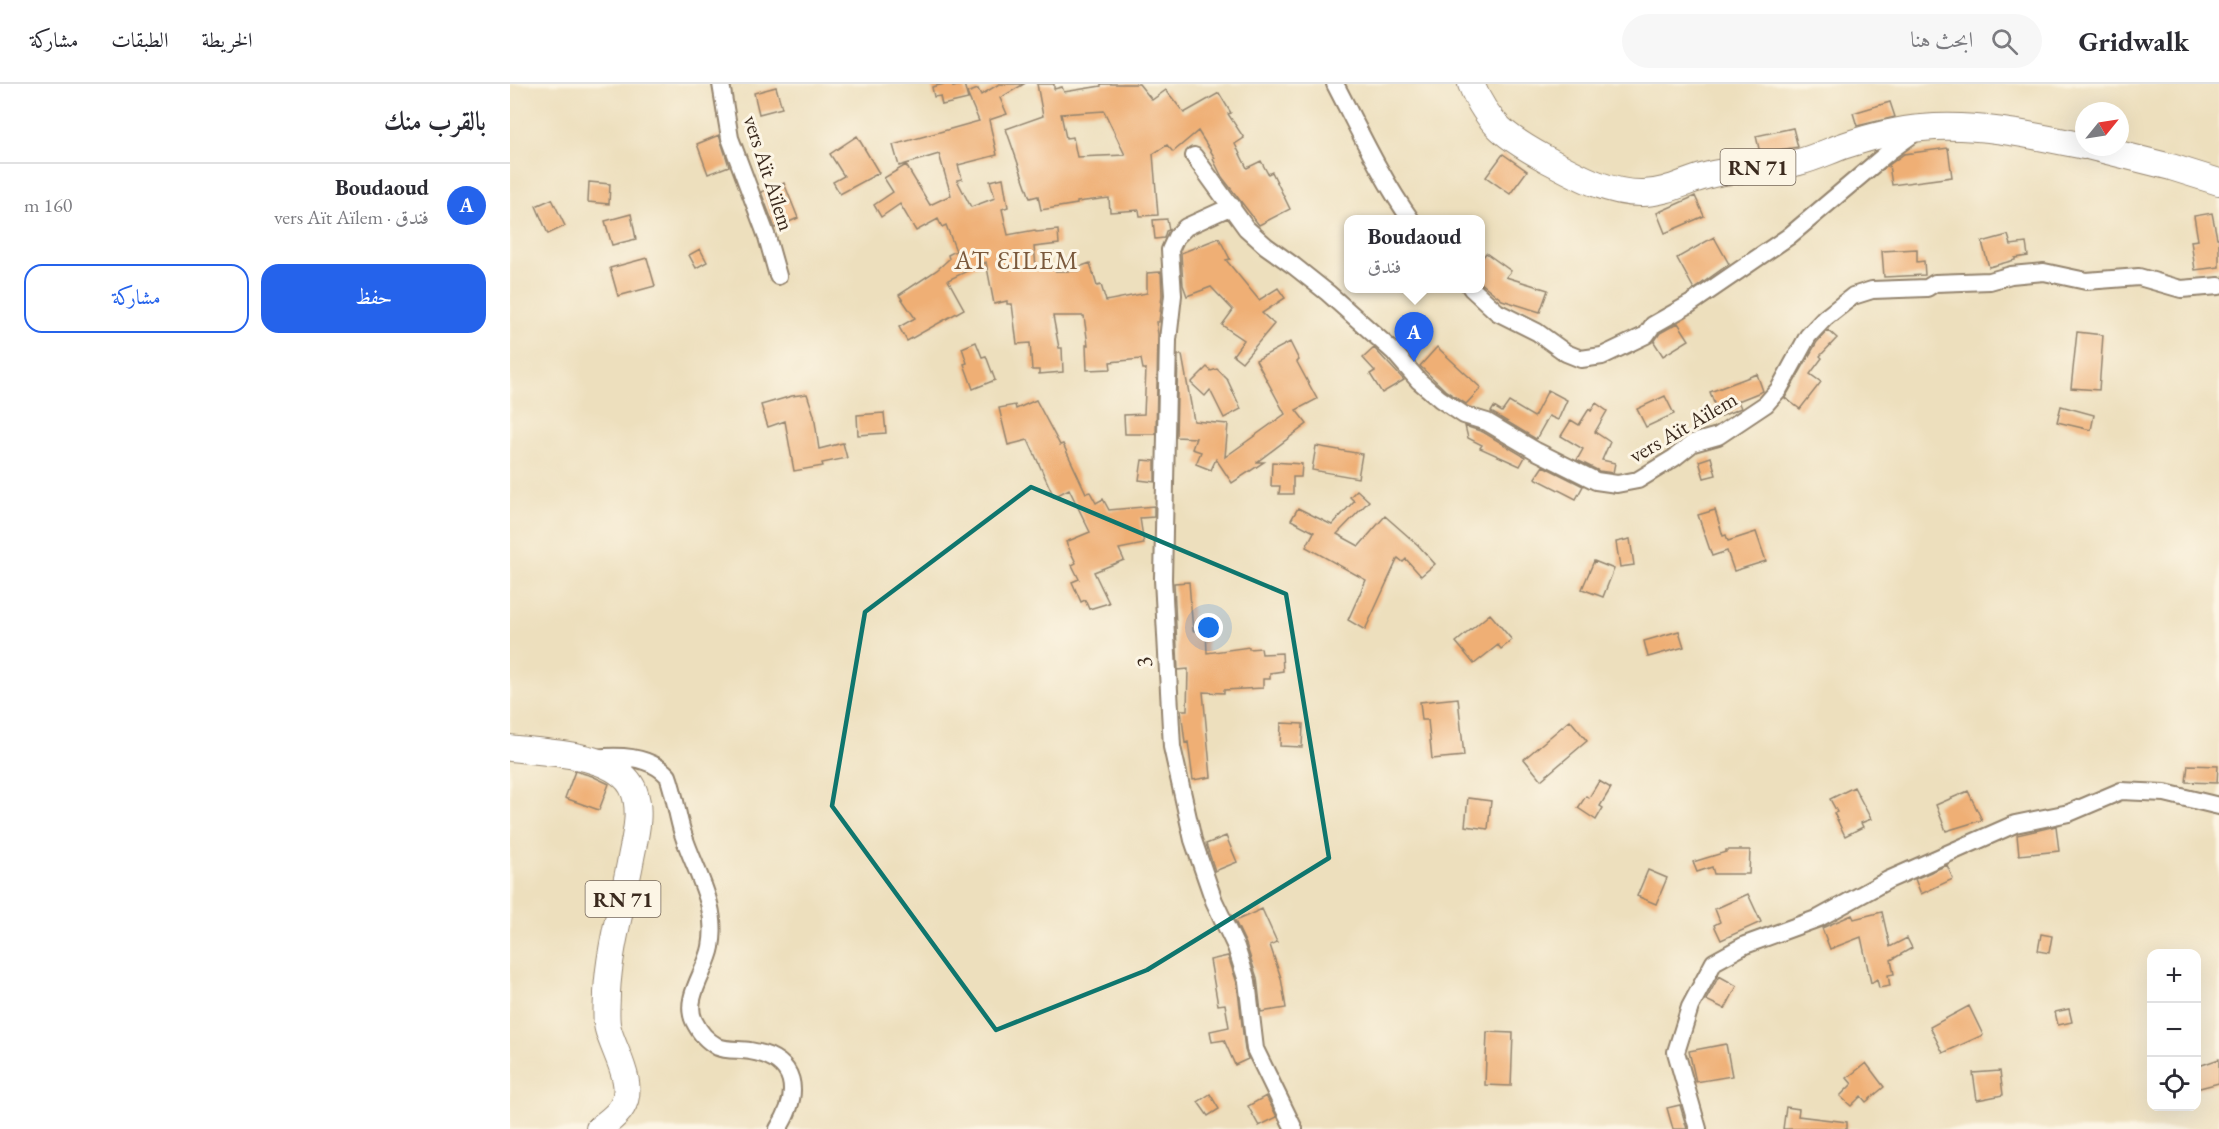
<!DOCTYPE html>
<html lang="ar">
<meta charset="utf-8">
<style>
body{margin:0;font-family:"EB Garamond",Amiri,serif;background:#f7f7f7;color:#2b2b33;direction:rtl}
.controls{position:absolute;right:18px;bottom:18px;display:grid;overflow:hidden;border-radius:12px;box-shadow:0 6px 24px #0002}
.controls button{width:54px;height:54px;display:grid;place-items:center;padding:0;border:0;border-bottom:2px solid #e1e1e2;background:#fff;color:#2b2b33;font:30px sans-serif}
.compass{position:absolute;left:1565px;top:18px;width:54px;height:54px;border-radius:50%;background:#fff;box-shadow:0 6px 24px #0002;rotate:60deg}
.you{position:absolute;left:699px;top:544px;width:21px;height:21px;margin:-15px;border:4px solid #fff;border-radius:50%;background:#1a73e8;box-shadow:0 0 0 9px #1a73e833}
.badge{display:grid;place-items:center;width:39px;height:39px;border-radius:50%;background:#2563eb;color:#fff;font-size:20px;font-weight:700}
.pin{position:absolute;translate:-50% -50px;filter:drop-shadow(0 2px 3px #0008)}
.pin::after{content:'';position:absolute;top:32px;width:21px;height:18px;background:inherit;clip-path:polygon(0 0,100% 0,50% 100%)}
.popup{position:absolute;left:834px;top:131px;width:141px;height:78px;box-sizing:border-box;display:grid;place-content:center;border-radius:12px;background:#fff;filter:drop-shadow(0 2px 4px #0005);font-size:20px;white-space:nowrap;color:#7c7c81}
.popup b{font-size:22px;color:#2b2b33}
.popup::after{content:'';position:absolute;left:50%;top:100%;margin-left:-12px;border:12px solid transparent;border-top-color:#fff}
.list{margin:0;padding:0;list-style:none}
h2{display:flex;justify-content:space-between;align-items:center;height:78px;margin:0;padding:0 24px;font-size:26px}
h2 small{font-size:20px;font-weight:400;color:#7c7c81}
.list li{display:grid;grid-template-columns:39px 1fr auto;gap:18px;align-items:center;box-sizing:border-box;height:84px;padding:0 24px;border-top:2px solid #e1e1e2}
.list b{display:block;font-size:22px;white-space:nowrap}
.list p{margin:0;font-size:20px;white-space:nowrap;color:#7c7c81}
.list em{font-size:20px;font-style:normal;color:#7c7c81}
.actions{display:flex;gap:12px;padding:18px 24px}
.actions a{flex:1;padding:14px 0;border:2px solid #2563eb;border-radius:18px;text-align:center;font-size:21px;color:#2563eb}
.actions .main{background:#2563eb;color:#fff}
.icon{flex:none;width:33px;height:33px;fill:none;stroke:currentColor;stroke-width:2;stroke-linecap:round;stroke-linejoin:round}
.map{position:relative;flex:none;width:1709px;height:1045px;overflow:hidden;direction:ltr}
header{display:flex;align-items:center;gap:36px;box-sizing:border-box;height:84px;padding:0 30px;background:#fff;border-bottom:2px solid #e1e1e2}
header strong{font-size:28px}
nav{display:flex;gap:33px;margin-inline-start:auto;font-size:21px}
.search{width:420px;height:54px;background:#f7f7f7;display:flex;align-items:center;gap:15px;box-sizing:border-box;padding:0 21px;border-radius:33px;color:#7c7c81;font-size:22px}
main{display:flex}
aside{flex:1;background:#fff}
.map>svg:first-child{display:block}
</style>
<header>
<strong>Gridwalk</strong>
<div class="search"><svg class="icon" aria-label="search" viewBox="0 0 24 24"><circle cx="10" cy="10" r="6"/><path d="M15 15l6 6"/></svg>ابحث هنا</div>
<nav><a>الخريطة</a><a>الطبقات</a><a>مشاركة</a></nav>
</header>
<main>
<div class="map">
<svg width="1709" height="1045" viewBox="0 0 1709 1045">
<rect width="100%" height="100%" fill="#fcf5e5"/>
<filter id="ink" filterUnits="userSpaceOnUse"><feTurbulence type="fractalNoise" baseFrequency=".0167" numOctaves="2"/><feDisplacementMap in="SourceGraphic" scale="12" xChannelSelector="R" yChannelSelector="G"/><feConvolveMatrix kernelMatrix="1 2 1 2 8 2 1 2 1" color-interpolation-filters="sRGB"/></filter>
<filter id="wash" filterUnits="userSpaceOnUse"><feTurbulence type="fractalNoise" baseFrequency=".008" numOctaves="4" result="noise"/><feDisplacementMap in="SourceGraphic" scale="24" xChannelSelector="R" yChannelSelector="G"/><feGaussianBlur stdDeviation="1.35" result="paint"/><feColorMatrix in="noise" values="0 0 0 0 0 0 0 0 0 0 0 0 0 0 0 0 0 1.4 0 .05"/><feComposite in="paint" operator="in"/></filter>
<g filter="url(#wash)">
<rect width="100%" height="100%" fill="#eddfbd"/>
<g id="blocks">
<path fill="#efaf74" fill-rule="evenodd" d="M434,0H442L443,3L454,0L458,15L432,21L430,12L424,13L422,3Z
M489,0H514L490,14L497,30L479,36L487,71L448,81L452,95L447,96L461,123L485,114L480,97L493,94L498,123L492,125L498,151L525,146L526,148L548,146L549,160L524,163L526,182H545V187H570L569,183L580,179L587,202L591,201L596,217L637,209V189L651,188L652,211L649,238H646L648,250L646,350H615L614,331L634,330L636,285H633L631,275L600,278L601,285L577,286L576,261H578L574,232H543L549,264H552L553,288L529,290V286H522L520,259L507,260L502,220H497V217L484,220L476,178L438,196L454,225L397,257L389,243L405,234L389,211L427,186L439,175L438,171L446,167L436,141L432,143L428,135L406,147L390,120L371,133L364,121L383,108L374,94L396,81L420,121L441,111L429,70L389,82L383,61L469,37L457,9L468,5L471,11Z
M527,0H544V5L552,3L554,8L591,2V0H629L642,16L656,6L674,29L709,9L721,29L718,30L734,54L725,60L737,84L751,77L758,90L762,88L780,125L749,141L712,93L703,75L705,74L688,47L663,68L657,61L643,70L648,131L630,132L629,126L600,128L599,114L567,118V120L531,126L528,112L520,114L496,45L533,32ZM594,27L615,71L567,73L563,53L556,54L551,30Z
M266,3L272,24L249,30L244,9Z
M1380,18L1385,33L1347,42L1343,29Z
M1283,44L1288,63L1250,69L1246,52Z
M209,51L219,82L198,90L187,60Z
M347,52L369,89L330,110L323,98L334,92L320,70Z
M1438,64L1442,93L1382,101L1379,81L1394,70Z
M993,70L1017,87L1000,110L976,93Z
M79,98L100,100L99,120L78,118Z
M274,99L288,134L265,144L251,108Z
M1185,112L1194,132L1155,149L1147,129Z
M42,115L55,142L38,150L26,122Z
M1702,129L1707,154H1709V183L1685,186L1681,157L1688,156L1684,132Z
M121,130L126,155L102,161L95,137Z
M657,135L659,146L656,147L654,154L645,155L643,136Z
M1498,151L1501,161L1516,159L1518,172L1505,174V176L1479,183L1472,158Z
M1204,153L1219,180L1184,205L1167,174Z
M709,154L720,175L716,176L749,216L768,204L775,214L752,229L764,240L732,278L723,271L734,256L712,241L723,226L701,203L677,212L673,201L671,169Z
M190,165L197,178L186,184L179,171Z
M1407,165V178L1414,177L1415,191L1374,193L1372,167Z
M976,169L1001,187L996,193L1038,206L1030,228L992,216L970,198V177Z
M137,174L145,202L108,212L100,184Z
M1168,239L1179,256L1153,272L1144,258L1150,249Z
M1318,246L1327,254L1310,272L1312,274L1300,290L1311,298L1290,325L1275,314L1307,258Z
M1567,248L1593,251L1589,306L1561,304Z
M466,258L472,273L476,272L485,296L463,305L454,280L457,279L452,264Z
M780,258L789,276L787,278L807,315L786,326L797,340L747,378H754L722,399L706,375L701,386L686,380L691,368L682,365L686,354L666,353L668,271H672L684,337L718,340L715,373L775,330L746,276Z
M927,263L971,304L956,320L936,307L910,282Z
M864,264L894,296L872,309L860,290L865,287L853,274Z
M697,283L701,287L707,285L717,295L731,325L714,334L700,306L695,312L681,299Z
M1247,290L1253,307L1228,317L1231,324L1209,333L1200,308Z
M1038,306L1057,316L1048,336L1039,332L1026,355L981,328L984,323L992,328L999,318L1024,333Z
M297,310L304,331L309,365L333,359L337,374L312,379L313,382L284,387L275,337L258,343L251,321L282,312Z
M1155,312L1164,330L1136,343L1127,325Z
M526,316L550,361L553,360L576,409L580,408L586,419L593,415L599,426L644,422V433L630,434L634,460L609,465L614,476L584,488L599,519L579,525L575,516L571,518L562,498L569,495L562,481L566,479L556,458L580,448L559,405L544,413L518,356L498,361L489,324L505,321L506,325Z
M1086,319L1097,327L1085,348L1100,358L1092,376L1105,379L1103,389L1089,387L1067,376L1073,365L1051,352L1061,336L1069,341L1079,325L1081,327Z
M1551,322L1584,331L1581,346L1547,338Z
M374,329L376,349L348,351L347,331Z
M955,342L973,348L1015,373L1010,382L970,364L972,361L958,354Z
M806,362L852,370L848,394L802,386Z
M1201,373L1206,391L1194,394L1189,377Z
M632,376L645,377V398L629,396Z
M762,378L792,380L791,393H783V410H769L770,402H761Z
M1033,382L1073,402L1066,415L1025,394Z
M847,406L859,417L827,450L849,462L875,432L908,461L925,480L911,492L896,475L893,478L888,474L855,546L838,536L856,496L796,463L804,448L781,436L788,424L822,441L844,417L840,413Z
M1205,426L1213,452L1216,451L1218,457L1246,448L1256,477L1224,487L1217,467L1202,472L1188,431Z
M1120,455L1124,481L1110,483L1106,458Z
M1084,477L1104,485L1093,513L1072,505Z
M679,498L683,547L696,546L697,569L739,563V565L751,564L752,570L772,569L773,587L760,589V595H753V604L714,606V609L693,608L701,693L683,696L678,658L675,659L671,626H677L678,585L668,586L664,499Z
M980,530L1002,556L991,565L988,561L964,580L946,558Z
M1169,547L1174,563L1138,573L1134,557Z
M948,614L954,672L922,675L918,636H912L910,618Z
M1060,636L1077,657L1031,696L1014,675Z
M771,639L793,640L792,663L770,662Z
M1678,681L1708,682L1707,699L1676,698Z
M65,687L82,692L99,700L89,726L55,714Z
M1089,697L1101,704L1090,722L1093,724L1086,736L1068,724L1076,712L1079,714Z
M1344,703L1361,735L1351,739L1353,743L1335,752L1324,729L1327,728L1320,715Z
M1458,707L1472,736L1436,747L1426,721Z
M958,714L981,717L978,745L955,742Z
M1546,742L1549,767L1509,771L1507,751Z
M716,752L727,778L705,787L696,760Z
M1216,766H1240L1239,790H1204L1202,783L1187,788L1183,778L1216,768Z
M1437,781L1443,795L1411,810L1405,795Z
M1138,786L1157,794L1146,820L1127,812Z
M1238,810L1251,838L1211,856L1204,841L1210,838L1205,825Z
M752,825L767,858L760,861L771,894L776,924L751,928L747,894L736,860L725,837Z
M1372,828L1380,863L1397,854L1402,864L1381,876L1384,890L1378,891L1380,902L1369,904L1367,895L1361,899L1351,853L1320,865L1312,844L1342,831L1344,835Z
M1531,850L1542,852L1539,869L1528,867Z
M718,872L727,899L735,966L738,975L725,981L714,956L702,958L700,947L719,943L715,920L708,921L700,876Z
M1209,892L1227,902L1215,925L1196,916Z
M1459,922L1473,951L1433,969L1420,943Z
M1559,925L1562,938L1548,941L1545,928Z
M977,948L1003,949L1001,1002L975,1001Z
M1216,960L1222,992L1186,998L1179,967Z
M1709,975V999L1686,1005V983Z
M1356,979L1374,1003L1356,1018L1351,1012L1341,1022L1330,1012L1342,1000L1337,994Z
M1490,987L1493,1011L1467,1016L1463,989Z
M700,1010L709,1025L698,1032L688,1018Z
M756,1012L767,1033L749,1042L738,1022Z
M1170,1021L1177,1045H1163L1157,1024Z
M1276,1023L1289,1025L1288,1032L1337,1038V1045H1273Z"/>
</g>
</g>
<g filter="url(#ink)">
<use href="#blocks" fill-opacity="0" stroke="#94846e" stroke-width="1.5"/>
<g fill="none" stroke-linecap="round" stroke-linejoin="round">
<defs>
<path id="street" d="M211,0L220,54L257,153L268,192
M825,0C849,46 871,94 901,136
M684,72L736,144L756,162L784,182L818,209L884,268L909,297L930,315L954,331L977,338L1026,367L1086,397L1107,400L1128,396L1164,374L1183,359L1208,352L1256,320L1269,305L1298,252L1315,234L1343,212L1362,206L1417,204L1425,199L1480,197L1501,191L1534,188L1576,197L1629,193L1671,205L1709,202
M722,122L676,143L666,153L660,166L663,211L658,256L653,495L662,663L683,756L704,817L726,863L737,897L745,965L784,1045
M961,204L987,228L1027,248L1056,269L1071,275L1092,272L1136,251L1143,241L1180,220L1278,153L1381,66L1406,48
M85,674C111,671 140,672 158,692C165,711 167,731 173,750C185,788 209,821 201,863C197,886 173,914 184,937C190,949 196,956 208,963C217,967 230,965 240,967C288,975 291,1009 268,1045
M1188,1045L1166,968L1180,923L1204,878L1235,861L1309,834L1378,796L1505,740L1559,729L1611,707L1655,709L1709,722"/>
<path id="primary" d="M961,0C978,41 998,54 1036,75C1066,91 1098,110 1133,109C1158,109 1179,95 1203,90C1231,84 1261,84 1289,78C1305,74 1321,66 1336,61C1360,53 1386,46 1412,44C1466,39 1521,51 1574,62
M1581,63L1661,83L1709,98
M0,664C34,669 109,668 124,707C132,728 125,753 121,774C113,819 99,864 97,909C97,920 95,935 98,945C104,968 126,1000 112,1023C107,1032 96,1039 89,1045"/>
</defs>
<use href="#street" stroke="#94846e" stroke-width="20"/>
<use href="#primary" stroke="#94846e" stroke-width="28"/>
<use href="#street" stroke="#fff" stroke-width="16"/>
<use href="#primary" stroke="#fff" stroke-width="26"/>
</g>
</g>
<path fill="none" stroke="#0f766e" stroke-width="4.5" stroke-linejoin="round" d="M521,403L776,510L819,774L637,886L486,946L322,722L355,528Z"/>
<g text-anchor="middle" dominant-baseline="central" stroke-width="6" stroke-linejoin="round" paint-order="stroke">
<g fill="#fcf5e5" stroke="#75675a" stroke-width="1.5">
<rect x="1210.5" y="65" width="75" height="36" rx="4.5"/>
<rect x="75.5" y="797" width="75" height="36" rx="4.5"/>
</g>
<g font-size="21" font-weight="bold" fill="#3b2a1e">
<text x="1248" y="83">RN 71</text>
<text x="113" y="815">RN 71</text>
</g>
<g font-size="22" fill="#3b2a1e" stroke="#fcf5e5">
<text transform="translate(259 89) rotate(72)">vers Aït Aïlem</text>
<text transform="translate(1173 343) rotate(-30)">vers Aït Aïlem</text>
<text transform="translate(634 578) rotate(-93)">3</text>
</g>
<g font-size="26" letter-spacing="1.5" fill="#7a593c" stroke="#fcf5e5">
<text x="507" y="176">AT ƐILEM</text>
</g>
</g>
</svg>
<div class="controls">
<button>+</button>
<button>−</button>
<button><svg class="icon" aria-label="locate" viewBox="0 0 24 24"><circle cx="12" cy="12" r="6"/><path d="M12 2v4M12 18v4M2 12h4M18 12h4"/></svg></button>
</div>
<svg class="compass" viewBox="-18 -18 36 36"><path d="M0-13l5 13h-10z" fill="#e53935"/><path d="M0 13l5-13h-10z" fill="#7c7c81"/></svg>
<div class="you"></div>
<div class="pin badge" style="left:904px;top:278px">A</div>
<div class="popup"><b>Boudaoud</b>فندق</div>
</div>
<aside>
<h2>بالقرب منك<small></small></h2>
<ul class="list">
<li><span class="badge">A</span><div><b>Boudaoud</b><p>فندق · vers Aït Aïlem</p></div><em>160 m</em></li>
</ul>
<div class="actions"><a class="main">حفظ</a><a>مشاركة</a></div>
</aside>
</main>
